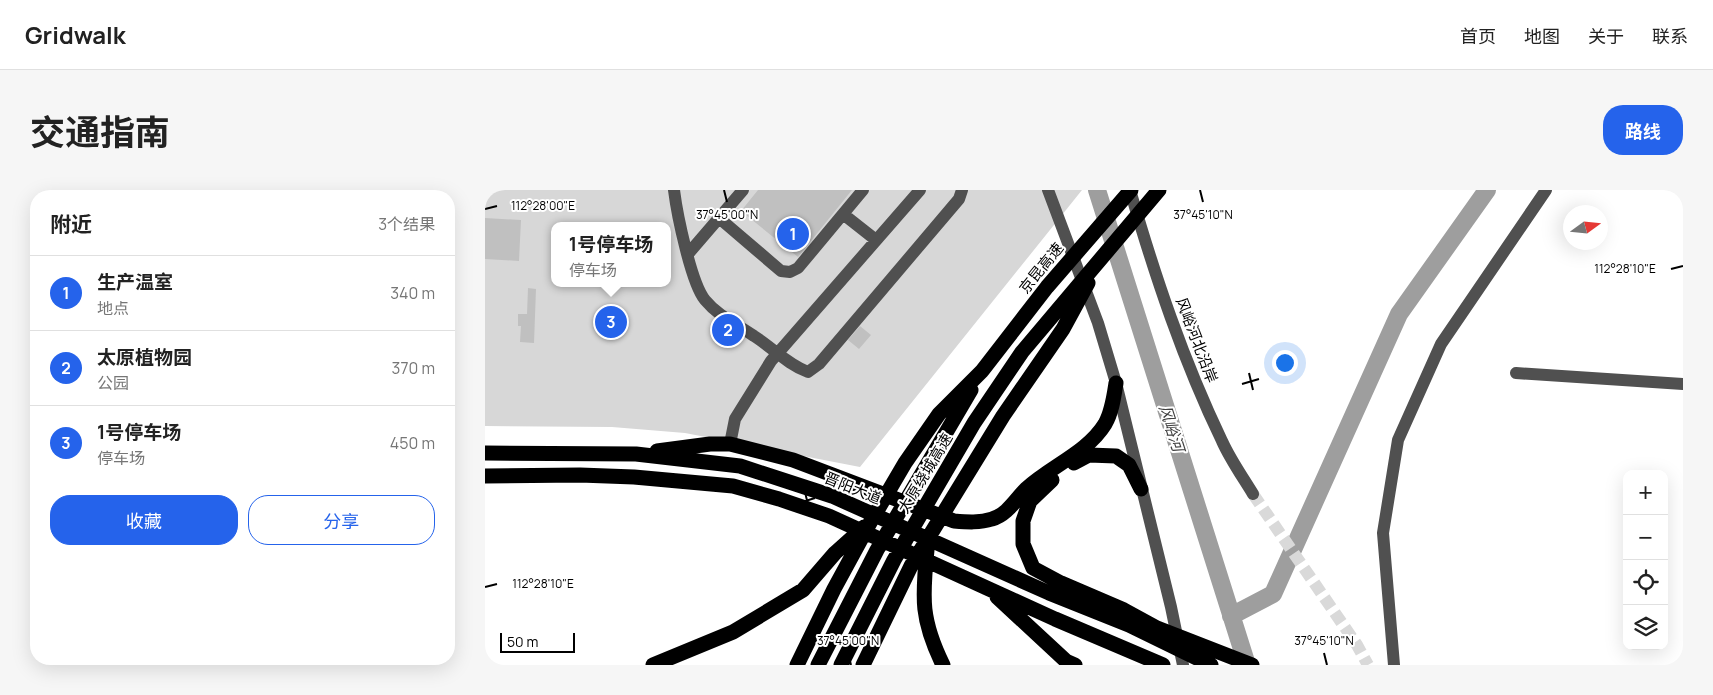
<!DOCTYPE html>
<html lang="zh">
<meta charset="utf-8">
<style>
body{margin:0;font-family:Manrope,"Noto Sans SC",sans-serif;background:#f6f6f6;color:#222}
.controls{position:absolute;right:15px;bottom:15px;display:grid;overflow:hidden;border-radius:10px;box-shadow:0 5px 20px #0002}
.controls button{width:45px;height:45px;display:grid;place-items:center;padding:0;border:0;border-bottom:1px solid #e0e0e0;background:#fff;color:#222;font:25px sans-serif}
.compass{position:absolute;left:1078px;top:15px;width:45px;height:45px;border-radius:50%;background:#fff;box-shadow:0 5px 20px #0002;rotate:75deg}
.scale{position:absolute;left:15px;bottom:12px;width:75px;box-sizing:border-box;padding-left:5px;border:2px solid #000;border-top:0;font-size:14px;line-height:18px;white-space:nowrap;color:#000;-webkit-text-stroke:4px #fff;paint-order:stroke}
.you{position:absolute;left:799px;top:172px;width:18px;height:18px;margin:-12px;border:4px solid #fff;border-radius:50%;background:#1a73e8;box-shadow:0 0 0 8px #1a73e833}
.badge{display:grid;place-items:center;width:32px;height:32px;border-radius:50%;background:#2563eb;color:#fff;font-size:16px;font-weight:700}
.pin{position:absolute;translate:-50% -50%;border:2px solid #fff;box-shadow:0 1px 5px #0006}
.popup{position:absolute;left:66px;top:32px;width:120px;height:65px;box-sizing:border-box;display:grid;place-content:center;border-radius:10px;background:#fff;filter:drop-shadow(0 1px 4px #0005);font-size:16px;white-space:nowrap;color:#767676}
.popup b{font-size:19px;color:#222}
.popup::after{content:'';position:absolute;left:50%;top:100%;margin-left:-10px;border:10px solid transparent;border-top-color:#fff}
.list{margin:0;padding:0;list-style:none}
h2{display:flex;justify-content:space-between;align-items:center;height:65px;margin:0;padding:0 20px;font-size:21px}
h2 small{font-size:16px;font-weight:400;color:#767676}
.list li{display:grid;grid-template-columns:32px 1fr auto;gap:15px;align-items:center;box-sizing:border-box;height:75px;padding:0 20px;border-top:1px solid #e0e0e0}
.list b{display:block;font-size:19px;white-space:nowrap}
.list p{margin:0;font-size:16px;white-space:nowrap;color:#767676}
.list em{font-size:16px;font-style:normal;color:#767676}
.actions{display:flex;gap:10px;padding:15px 20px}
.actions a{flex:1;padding:11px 0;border:1px solid #2563eb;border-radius:20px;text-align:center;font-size:18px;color:#2563eb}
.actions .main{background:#2563eb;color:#fff}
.icon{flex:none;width:28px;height:28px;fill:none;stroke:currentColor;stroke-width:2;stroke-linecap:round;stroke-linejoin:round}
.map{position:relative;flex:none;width:1198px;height:475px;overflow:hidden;border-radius:20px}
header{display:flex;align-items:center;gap:30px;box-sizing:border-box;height:70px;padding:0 25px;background:#fff;border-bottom:1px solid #e0e0e0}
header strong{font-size:24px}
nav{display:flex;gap:28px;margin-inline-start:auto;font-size:18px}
.intro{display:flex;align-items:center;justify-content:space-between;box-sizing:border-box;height:120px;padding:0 30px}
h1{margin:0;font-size:35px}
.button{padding:12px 22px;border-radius:20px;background:#2563eb;color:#fff;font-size:18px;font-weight:700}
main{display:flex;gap:30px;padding:0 30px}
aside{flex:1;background:#fff;border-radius:20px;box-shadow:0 5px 20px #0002}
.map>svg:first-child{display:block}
</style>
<header>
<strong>Gridwalk</strong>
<nav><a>首页</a><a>地图</a><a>关于</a><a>联系</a></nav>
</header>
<div class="intro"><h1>交通指南</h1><a class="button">路线</a></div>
<main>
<aside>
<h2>附近<small>3个结果</small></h2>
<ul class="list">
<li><span class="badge">1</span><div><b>生产温室</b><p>地点</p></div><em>340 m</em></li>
<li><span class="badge">2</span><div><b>太原植物园</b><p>公园</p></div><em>370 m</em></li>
<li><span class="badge">3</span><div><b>1号停车场</b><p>停车场</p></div><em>450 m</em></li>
</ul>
<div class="actions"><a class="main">收藏</a><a>分享</a></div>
</aside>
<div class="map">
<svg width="1198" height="475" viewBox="0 0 1198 475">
<rect width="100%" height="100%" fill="#fff"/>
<path fill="#d7d7d7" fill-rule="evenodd" d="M0,0H597L375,277L200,243L127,237L0,236ZM70,36H182V93H70Z"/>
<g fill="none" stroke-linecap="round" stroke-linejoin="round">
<path stroke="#9e9e9e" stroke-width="18" d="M612,0L762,475
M746,426L788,404L914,124L1002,0"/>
</g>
<path fill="#c0c0c0" d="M273,0H367L313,67L256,21Z
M0,28L36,30L34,71L0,69Z
M43,98L51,99L49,153L35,152L36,136H33V124H42Z
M375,136L386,145L374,159L363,150Z"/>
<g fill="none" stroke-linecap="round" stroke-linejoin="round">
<path stroke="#d9d9d9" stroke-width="12" stroke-dasharray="12 6" stroke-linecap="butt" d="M768,304L872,455L883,475"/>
<path stroke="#505050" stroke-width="12" d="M189,0C192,24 206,93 220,110C234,127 252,134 269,146C288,158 302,174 323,182L334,174L474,9L477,0
M563,0L613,133L631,193L686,417L698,475
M645,0C670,86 698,170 737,251C745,269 757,286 768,304
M358,24L391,50
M234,28L296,81L305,82L313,78L378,0
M203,64L258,0
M1031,183L1198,194
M245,254L250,229L286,171L435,0
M909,475L898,343L913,250L956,154L1061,0"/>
<path stroke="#000" stroke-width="15" d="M172,261L225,254H245L308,270L469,331C482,332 495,333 507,329C522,325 531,309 541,299C566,276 602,263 620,234C627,222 629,206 631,193
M0,263L151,264L255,276L347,306L564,403L644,435L726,475
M589,273L604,265L631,266L644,275L656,299
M0,286L95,285L149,287L248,296L294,309L344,326L570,429L678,475
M567,290L545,311L538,331V354L548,378L576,393L639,420L672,438L767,475
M442,360C437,409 436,430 458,475
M512,407L581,471L590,475
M168,475L248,442L318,400L350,363L379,337
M312,475L349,399L386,331L420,273L454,224L497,181L562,97L646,0
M333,475L392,360L486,200
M356,475L409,370L489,233L537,162L674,0
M378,475L426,376L518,226L578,139L603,93"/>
</g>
<path fill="none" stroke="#000" stroke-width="2" d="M239,0L242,12M715,0L718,12M0,19L12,16M1186,79L1198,76M764,183L768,200M757,194L774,189M320,302L324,319M314,313L330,308M0,397L12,394M363,463L366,475M839,463L842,475"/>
<g text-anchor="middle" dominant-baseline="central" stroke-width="4" stroke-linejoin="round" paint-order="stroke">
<g font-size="15" fill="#000" stroke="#fff">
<text transform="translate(556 78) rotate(-51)">京昆高速</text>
<text transform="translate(712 150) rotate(69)">风峪河北沿岸</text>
<text transform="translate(440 283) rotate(-59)">太原绕城高速</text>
<text transform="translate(368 298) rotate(22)">晋阳大道</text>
</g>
<g font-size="16" font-style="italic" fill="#3f3f3f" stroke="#fff">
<text transform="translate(687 238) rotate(72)">风峪河</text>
</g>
</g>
<g font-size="12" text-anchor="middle" fill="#000" stroke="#fff" stroke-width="4" stroke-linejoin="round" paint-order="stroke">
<text x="58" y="20">112°28'00"E</text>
<text x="242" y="29">37°45'00"N</text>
<text x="718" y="29">37°45'10"N</text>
<text x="1140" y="83">112°28'10"E</text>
<text x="58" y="398">112°28'10"E</text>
<text x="363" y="455">37°45'00"N</text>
<text x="839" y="455">37°45'10"N</text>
</g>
</svg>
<div class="controls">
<button>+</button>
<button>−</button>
<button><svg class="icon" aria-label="locate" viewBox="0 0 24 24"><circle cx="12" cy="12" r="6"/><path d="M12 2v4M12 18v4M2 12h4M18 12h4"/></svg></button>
<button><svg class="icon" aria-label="layers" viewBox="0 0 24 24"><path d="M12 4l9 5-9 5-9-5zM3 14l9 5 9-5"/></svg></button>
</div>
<svg class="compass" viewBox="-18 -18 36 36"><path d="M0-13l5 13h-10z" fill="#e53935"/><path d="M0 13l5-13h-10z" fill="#767676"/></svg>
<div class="scale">50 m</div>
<div class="you"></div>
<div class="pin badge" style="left:308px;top:44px">1</div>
<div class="pin badge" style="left:243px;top:140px">2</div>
<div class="pin badge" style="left:126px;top:132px">3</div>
<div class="popup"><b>1号停车场</b>停车场</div>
</div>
</main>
